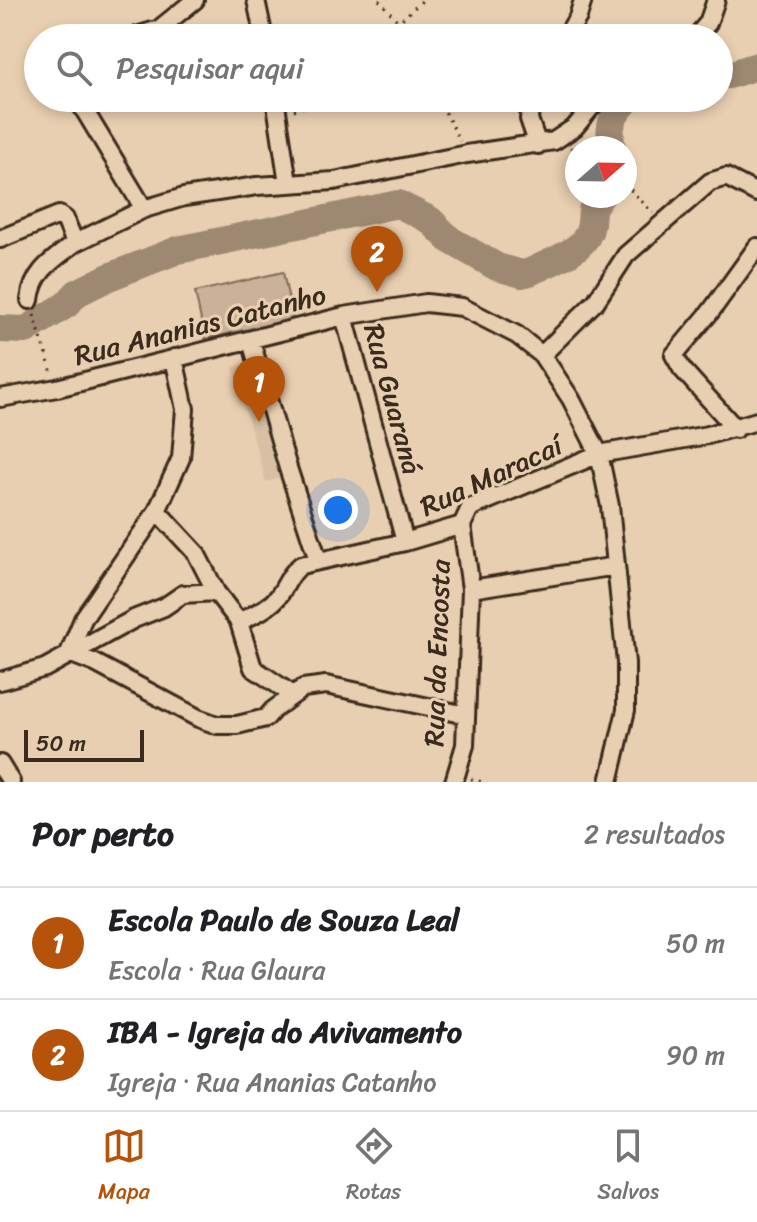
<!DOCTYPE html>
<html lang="pt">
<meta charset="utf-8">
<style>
body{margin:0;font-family:Sriracha,sans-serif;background:#f6f6f6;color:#202124}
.compass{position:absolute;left:565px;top:136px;width:72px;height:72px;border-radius:50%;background:#fff;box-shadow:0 4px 12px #0003;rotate:70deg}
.scale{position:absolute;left:24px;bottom:20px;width:120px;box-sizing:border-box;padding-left:8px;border:4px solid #3b2a1e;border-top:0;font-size:22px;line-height:28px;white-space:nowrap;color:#3b2a1e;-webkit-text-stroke:6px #e9cfb1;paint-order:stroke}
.you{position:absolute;left:338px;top:510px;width:28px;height:28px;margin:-20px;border:6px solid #fff;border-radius:50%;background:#1a73e8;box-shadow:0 0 0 12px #1a73e833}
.badge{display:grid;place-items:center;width:52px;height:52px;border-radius:50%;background:#b45309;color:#fff;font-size:26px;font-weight:700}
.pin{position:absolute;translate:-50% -66px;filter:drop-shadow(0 2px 4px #0008)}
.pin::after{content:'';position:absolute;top:42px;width:28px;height:24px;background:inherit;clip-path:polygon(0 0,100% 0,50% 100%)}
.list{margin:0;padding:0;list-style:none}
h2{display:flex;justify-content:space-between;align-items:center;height:104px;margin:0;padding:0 32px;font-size:34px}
h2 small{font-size:26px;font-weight:400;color:#757577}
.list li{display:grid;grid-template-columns:52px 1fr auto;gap:24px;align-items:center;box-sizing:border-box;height:112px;padding:0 32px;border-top:2px solid #e0e0e0}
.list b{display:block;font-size:30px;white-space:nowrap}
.list p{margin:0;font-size:26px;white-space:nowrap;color:#757577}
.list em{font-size:26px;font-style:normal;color:#757577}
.icon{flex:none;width:44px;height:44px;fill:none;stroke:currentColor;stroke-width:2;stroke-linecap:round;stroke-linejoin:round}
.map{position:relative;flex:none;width:757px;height:782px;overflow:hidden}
.search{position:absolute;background:#fff;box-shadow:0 4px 12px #0003;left:24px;right:24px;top:24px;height:88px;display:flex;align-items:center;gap:20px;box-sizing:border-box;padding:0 28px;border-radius:44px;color:#757577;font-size:30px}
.sheet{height:328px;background:#fff}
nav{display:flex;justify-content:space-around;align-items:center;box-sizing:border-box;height:112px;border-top:2px solid #e0e0e0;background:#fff;font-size:22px;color:#757577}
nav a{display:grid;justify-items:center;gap:4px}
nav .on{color:#b45309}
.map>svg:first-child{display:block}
</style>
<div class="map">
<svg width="757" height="782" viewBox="0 0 757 782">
<rect width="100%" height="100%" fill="#e9cfb1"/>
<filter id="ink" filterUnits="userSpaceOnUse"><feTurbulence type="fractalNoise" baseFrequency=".0125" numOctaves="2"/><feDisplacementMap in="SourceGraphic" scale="16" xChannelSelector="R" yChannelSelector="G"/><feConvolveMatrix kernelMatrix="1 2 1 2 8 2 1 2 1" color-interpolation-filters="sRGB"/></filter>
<g filter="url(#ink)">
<path fill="#d9c0a4" d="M251,362L284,477L266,482L233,367Z"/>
<path fill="#cab197" stroke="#826e5a" stroke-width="2" d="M283,272L293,319L205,339L195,292Z"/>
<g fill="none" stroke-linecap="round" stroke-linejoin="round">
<path stroke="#9e8872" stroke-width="28" d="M719,74L729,75L757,66
M612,148C607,124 613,115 629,98
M0,329L26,330L66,305L77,293L109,277L178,250L398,204L430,220L450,240L497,267L522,274L530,272C547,263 582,252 589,232C595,215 586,212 601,196"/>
<defs>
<path id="street" d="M256,0L264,38
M130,38L159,29L195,0
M565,38L578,17L583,0
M695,38L708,23L716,0
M77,98L144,209
M275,98L288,183
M531,98L529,119L538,145
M0,239L59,215L65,219L75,243L144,209L184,197L257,186L334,181L467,154L554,141L575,127L599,98
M30,300C33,271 53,260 75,243
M344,316L405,542
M251,341L288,468L318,560
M542,355L596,301L626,255L710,182L726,177L757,193
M0,398L57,388L344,316L426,303L462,307L517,335L542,355L571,399L599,454L610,506L626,663V710L609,782
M736,429L682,369L674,355L711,311L757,247
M157,511L196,553L216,592L239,622L253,668L293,695
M462,525L470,508L479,504L599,454L708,435L757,421
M471,589L616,566
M239,622C252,615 268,609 278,597C287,585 289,574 301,565L405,542L462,525
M69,653L95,663L198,718L217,725H237L266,718L273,710L303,688L326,685L466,715
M69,653L83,619L157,511L181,458L185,409L174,358
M0,681L45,668L134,619L164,607L183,594L216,592
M0,764L11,782
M454,782L465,745L471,589L462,525"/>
</defs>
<use href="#street" stroke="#3b2a1e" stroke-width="22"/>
<path stroke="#3b2a1e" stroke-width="3" stroke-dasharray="2 6" stroke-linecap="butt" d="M379,0L413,38
M393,38L392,28L423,0
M438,98L460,141
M294,110L332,98
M571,147L577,158
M625,184L653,213
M34,315L52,373
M471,779L483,782"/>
<use href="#street" stroke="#e9cfb1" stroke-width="16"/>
</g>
</g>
<g text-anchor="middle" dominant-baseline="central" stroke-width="6" stroke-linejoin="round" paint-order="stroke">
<g font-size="28" fill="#3b2a1e" stroke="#e9cfb1">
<text transform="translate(200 325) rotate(-14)">Rua Ananias Catanho</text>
<text transform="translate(393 399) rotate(75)">Rua Guaraná</text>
<text transform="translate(491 476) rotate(-25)">Rua Maracaí</text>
<text transform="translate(437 653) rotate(-88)">Rua da Encosta</text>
</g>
</g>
</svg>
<svg class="compass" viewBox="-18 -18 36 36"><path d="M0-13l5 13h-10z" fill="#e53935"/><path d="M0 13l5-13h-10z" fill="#757577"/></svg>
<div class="scale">50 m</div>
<div class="you"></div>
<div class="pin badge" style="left:259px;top:422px">1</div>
<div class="pin badge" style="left:377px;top:292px">2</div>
<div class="search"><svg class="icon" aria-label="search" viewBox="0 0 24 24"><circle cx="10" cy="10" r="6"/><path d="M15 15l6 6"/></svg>Pesquisar aqui</div>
</div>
<section class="sheet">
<h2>Por perto<small>2 resultados</small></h2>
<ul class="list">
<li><span class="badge">1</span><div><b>Escola Paulo de Souza Leal</b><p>Escola · Rua Glaura</p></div><em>50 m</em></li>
<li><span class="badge">2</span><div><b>IBA - Igreja do Avivamento</b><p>Igreja · Rua Ananias Catanho</p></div><em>90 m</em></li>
</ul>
</section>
<nav>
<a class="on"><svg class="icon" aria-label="map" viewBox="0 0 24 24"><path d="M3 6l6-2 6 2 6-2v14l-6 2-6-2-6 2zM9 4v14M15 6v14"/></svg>Mapa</a>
<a><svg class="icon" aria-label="directions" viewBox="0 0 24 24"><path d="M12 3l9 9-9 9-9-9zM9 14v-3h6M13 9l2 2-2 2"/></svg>Rotas</a>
<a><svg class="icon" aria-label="saved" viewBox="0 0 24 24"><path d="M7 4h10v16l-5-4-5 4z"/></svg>Salvos</a>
</nav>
